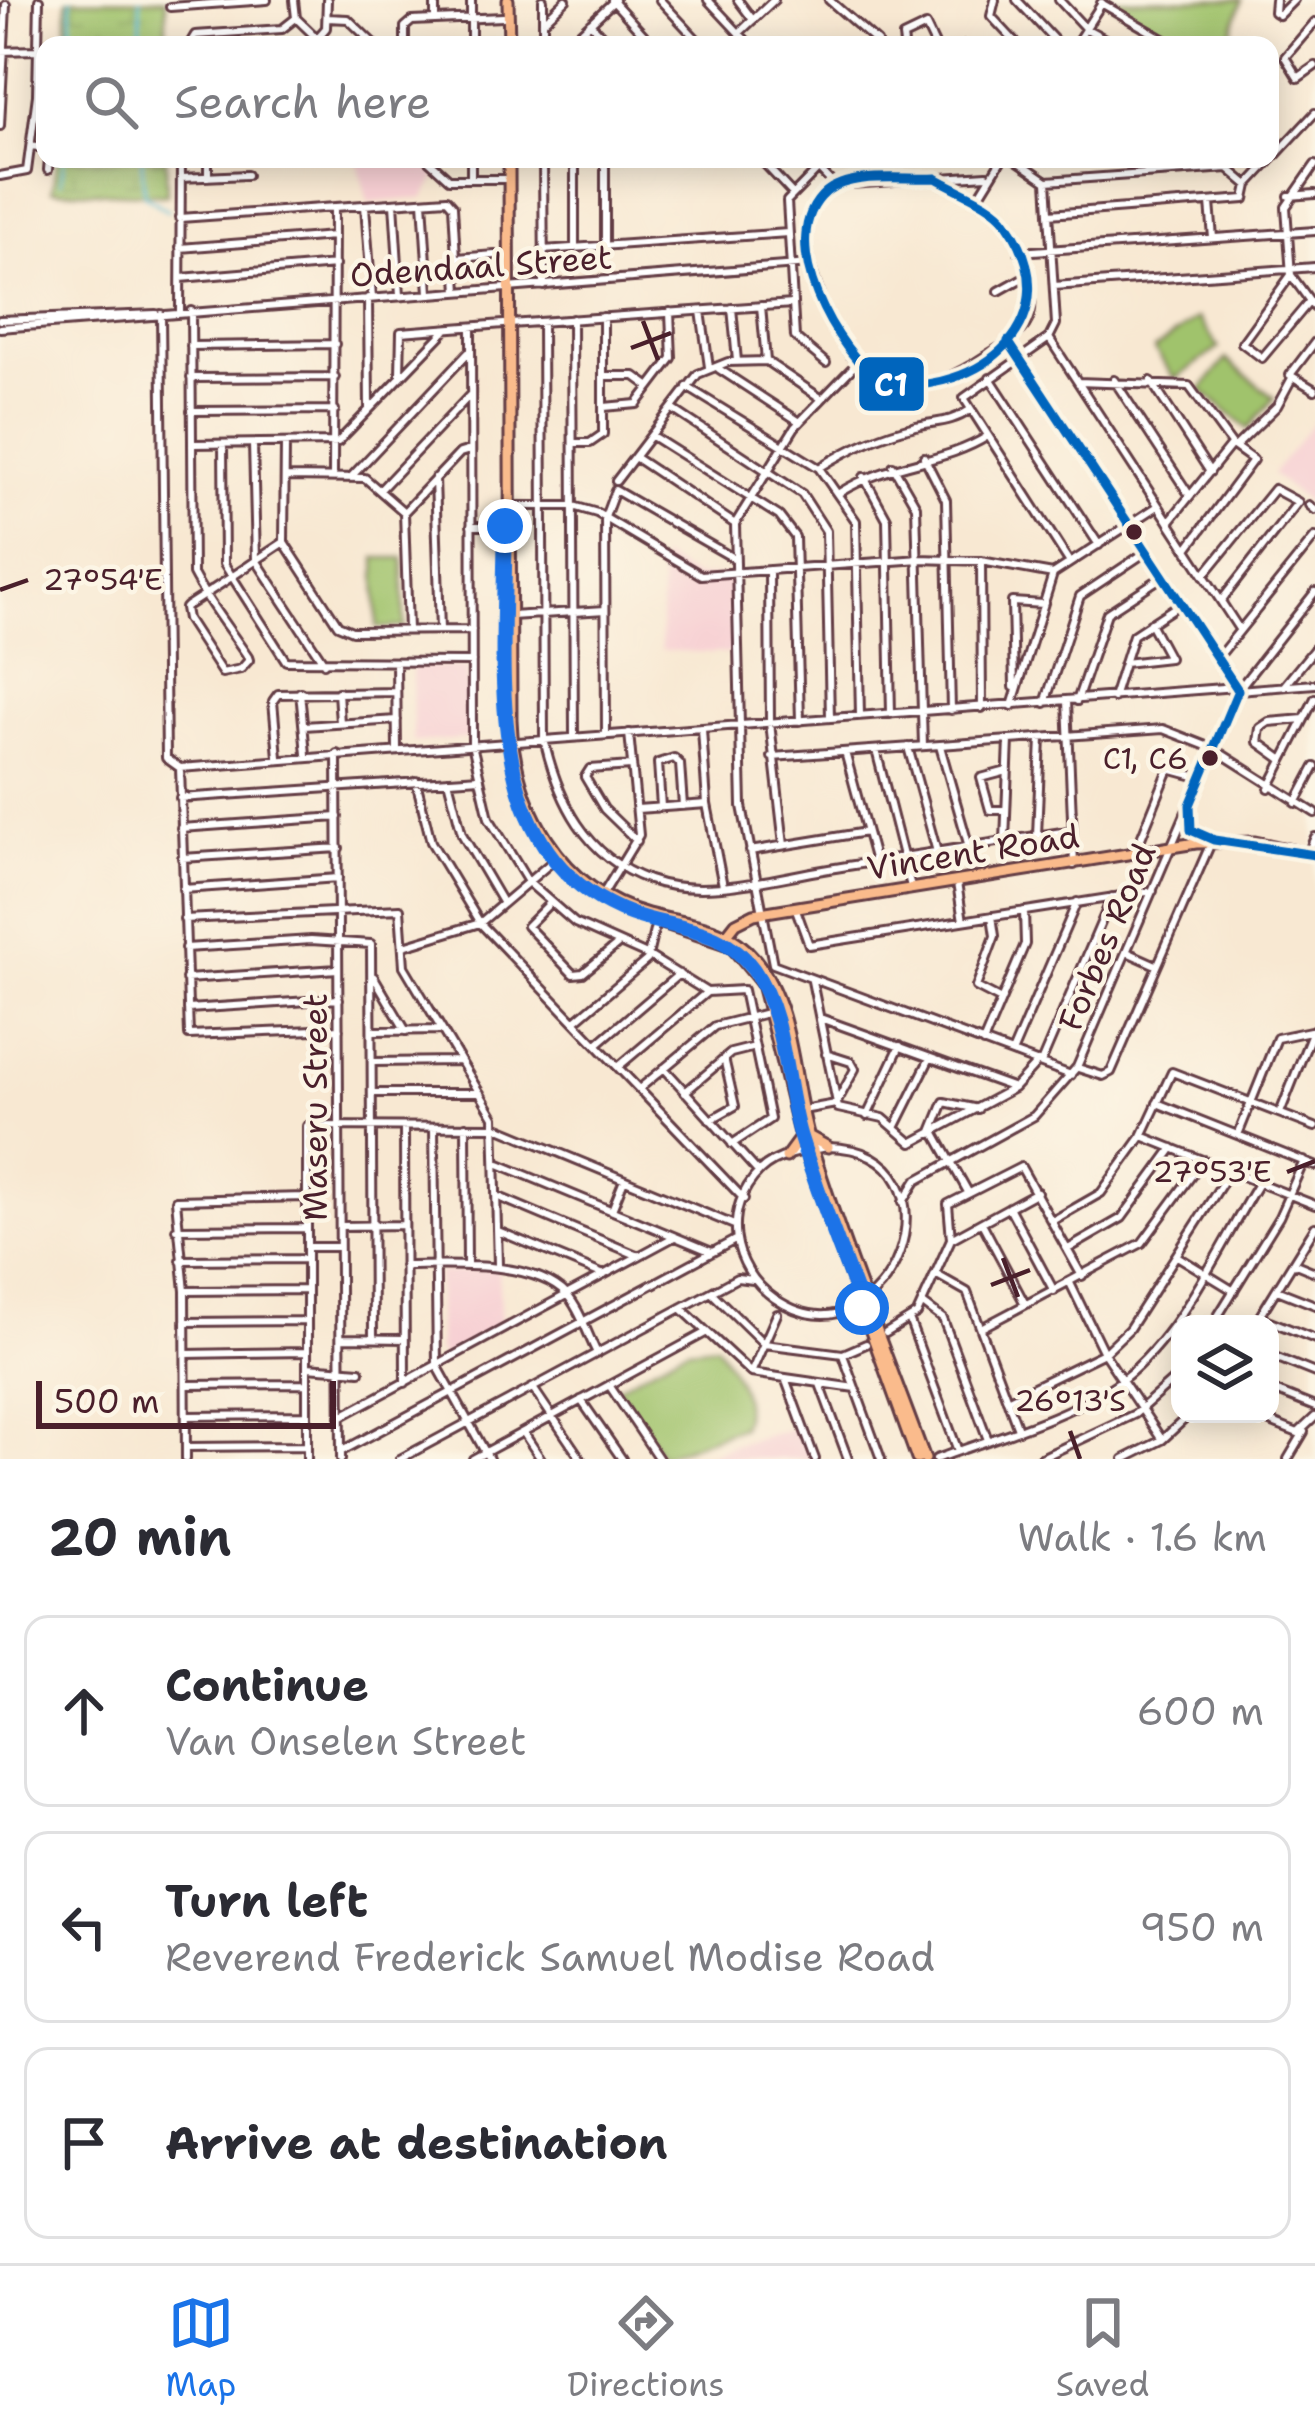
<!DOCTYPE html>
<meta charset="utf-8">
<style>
body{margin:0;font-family:"Shantell Sans",sans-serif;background:#f7f7f7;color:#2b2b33}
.controls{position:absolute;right:36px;bottom:36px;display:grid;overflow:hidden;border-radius:24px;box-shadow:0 6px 30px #0003}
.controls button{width:108px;height:108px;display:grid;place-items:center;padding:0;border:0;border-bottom:3px solid #e1e1e2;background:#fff;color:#2b2b33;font:60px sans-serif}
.scale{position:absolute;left:36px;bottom:30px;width:300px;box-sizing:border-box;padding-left:12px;border:6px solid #4a1f2b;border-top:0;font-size:33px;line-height:42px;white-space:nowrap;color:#4a1f2b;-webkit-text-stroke:9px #fcf5e5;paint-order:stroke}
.stop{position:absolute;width:36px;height:36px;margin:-27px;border:9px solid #1a73e8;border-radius:50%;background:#fff}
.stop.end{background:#1a73e8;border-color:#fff;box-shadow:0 3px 12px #0008}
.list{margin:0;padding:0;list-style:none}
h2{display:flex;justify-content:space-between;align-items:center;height:156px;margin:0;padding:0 48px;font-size:51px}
h2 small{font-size:39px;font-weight:400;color:#7c7c81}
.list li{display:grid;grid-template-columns:78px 1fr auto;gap:36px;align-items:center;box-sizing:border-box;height:192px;margin:0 24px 24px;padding:0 24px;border:3px solid #e1e1e2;border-radius:24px}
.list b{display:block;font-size:45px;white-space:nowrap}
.list p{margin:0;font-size:39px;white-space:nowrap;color:#7c7c81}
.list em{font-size:39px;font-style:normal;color:#7c7c81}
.icon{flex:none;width:66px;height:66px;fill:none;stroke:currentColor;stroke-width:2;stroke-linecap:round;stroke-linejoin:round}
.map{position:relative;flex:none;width:1315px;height:1459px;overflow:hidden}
.search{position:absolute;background:#fff;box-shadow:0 6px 30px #0003;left:36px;right:36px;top:36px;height:132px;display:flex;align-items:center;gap:30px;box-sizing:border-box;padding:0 42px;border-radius:24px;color:#7c7c81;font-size:45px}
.sheet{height:804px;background:#fff}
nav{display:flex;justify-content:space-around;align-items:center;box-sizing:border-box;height:168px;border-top:3px solid #e1e1e2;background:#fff;font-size:33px;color:#7c7c81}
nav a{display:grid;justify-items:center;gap:6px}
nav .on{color:#1a73e8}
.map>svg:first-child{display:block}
</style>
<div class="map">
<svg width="1315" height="1459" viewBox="0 0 1315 1459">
<defs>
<pattern id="wetland-marsh" width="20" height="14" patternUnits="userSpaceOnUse" patternTransform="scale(3)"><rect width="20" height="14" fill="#a0c36c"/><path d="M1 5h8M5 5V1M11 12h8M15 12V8" fill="none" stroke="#8ba75e"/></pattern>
</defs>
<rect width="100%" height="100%" fill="#fcf5e5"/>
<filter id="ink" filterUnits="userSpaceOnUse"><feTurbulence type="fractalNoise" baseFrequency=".00833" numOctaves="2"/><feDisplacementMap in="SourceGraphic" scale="24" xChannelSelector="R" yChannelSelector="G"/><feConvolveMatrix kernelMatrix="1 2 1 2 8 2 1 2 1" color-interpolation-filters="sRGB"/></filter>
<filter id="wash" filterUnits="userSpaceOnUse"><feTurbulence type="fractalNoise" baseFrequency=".004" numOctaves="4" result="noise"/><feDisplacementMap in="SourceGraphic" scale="48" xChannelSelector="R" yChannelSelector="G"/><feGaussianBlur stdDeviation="2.7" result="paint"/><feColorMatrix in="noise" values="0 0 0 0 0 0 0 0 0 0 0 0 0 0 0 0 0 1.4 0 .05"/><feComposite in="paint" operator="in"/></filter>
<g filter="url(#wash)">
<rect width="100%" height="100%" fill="#f8e8d2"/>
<path fill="#f7cfd3" d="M357,159H422L436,177L424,198L368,203Z
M1315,420V509L1272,474Z
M661,557L695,577L732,575V654L661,650Z
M412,665L468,668L467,739L413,742Z
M498,1268L501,1326L443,1358L438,1351V1273Z
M799,1426L812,1459H698L727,1447Z"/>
<path fill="#a0c36c" stroke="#75714c" stroke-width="3" d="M1113,0H1242L1228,43L1182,45L1176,32L1169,34L1114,6Z
M1198,318L1219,348L1175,379L1154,349Z
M1226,359L1274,398L1248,429L1201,390Z
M376,558H403L404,627L377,628Z
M716,1345C732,1369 753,1397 741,1427L662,1456L616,1388L687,1348Z"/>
<path fill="url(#wetland-marsh)" stroke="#75714c" stroke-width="3" d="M67,0H166V45H67Z
M57,159H166L167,195L52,190Z"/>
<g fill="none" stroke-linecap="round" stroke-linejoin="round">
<path stroke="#56bcd4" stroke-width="3" d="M71,0L72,45
M140,0L141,45
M142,159L144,195L168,211
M61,182L64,159"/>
</g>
</g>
<g filter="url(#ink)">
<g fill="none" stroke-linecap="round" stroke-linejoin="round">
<defs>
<path id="minor" d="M294,0L296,18L324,45
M435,0V20
M471,0V45
M543,0V45
M612,0L653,45
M660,0L702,45
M708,0L750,45
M738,0L753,20
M829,0L877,42
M995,0L991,16L1018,45
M1017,0L1059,45
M1059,0L1085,28L1116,45
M1275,0L1274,12L1279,15L1294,0
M1101,3L1174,45
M170,7L267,0
M327,18L348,19L375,45
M543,22L566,0
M1315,22L1285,57L1298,78L1315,66
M590,23L611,45
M739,33L774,0
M189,45L195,35L282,29L296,18
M311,45L326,28L327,0
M405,45V27L412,21L503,17
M567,45L615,0
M904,45L903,37L926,26L935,45
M966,45H975
M1075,45L1102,3
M0,51L39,50
M0,126L6,5
M31,146L45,148
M427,159L449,179H504
M471,159V179
M543,159L544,286
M575,159V248
M605,159V246
M760,159L791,192
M809,159L834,185
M1015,159L1047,181L1056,324L1049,338L964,398L1070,563
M1315,165L1286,207L1291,275L1315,308
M48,170L49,159
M0,176L27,171L37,95L39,0
M208,177V159
M181,178L247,175
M936,178L1004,218C1017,241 1037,288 1030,315C1025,336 1000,346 984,357C901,413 849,386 820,294C811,268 801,242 808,214L834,185L987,175L990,177
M1047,181L1228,168L1248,185
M1289,196L1315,194
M978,198L1002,159
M423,201L429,293
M394,203L400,295
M1210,203L1213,238
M365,206L372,298
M1049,214L1245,199L1248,185L1315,113
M180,218L447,199L453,206L458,292
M180,248L334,236
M543,250L788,233
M1019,252L1315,231
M457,258L495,255
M1291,275L1242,343L1262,358L1309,302
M181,278L335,265
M1054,286L1315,267
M999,291L1026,276
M368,298L369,408
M761,306L766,361
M732,308L737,361
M180,311L181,159
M191,311L193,574C208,603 230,630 248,657L249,660L241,669L222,673L187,619L185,608L187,606C220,585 252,563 284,542
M701,311L709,367
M161,314L166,758L180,768
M572,319L574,736
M0,320L156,314
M542,322L544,739C558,800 585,857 649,880C702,899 769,879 823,870C905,857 987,843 1069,831
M510,324L793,304
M471,327L472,744L489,818L528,882L575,923L649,956L707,992
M0,328L810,264
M1049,338L1239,629
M1009,342L1236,687
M1315,342L1290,375L1315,390
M191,346L335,344
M766,361L822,399
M826,363L795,337L787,201L828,159
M857,363L795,427L735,524L742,806L773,964L1071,1075
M719,369L800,422
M400,374L401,332L504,324
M603,376H635L650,387
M191,378L335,377
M990,378L1099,545
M1114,380L1190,496
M1151,381L1210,472
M1078,382L1189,386L1232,445L1253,460L1187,549
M687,387L819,468L856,521L860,716
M604,407L637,404L672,358L670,312
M674,410L802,494L826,531L830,718
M191,411L335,410
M652,436L779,516L795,537L800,721
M573,443H590L603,434V317
M193,444L338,442L447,329
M223,444L224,564L286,661L472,662
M253,444L256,560L324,663
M285,444L284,542L338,625L352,631L472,630
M1235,447L1277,406L1291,380
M924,457L946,500L951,710
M636,458L735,524
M893,466L916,506L923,746
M819,468C849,449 880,434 916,426C937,421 951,423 970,410
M285,477L365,478L404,512L408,630
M333,477L334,208
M351,477L468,353
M864,477L887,519L891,714
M435,478L440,630
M616,481L698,374L728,362L766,361
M381,489L469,396
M839,493C892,460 942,465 988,436
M1309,505L1315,510
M512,506H573L597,513L701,575L920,559L981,561L1053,574L1158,506
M404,512L460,453L470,450
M1169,522L1231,445
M471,526H505
M981,561L982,708
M769,570L770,723L784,845
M1205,574L1274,489L1298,502L1221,601
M511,616L605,610
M1216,660L1315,537
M396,663L397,750
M1124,663L1169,658L1150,623
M1284,686L1315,648
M1014,687L1012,602L1043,604
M1238,690L1315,684
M300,692L306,754
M338,692L340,723
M1113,698L1133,635L1180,604
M1067,701L1074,865
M1077,701L1107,613L1162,577
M1045,703L1080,596L1146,552
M1012,706L1053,574
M304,726L397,720
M702,729L707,804L723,886
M606,734L605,517L615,490L735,559
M940,746L969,847
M908,747L937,852
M876,750L911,887
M845,752L875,862
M337,754L341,1459
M278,757L273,701L278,694L396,692
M772,757L1163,729L1214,749L1315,813
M1283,760L1258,742L1260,728L1269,722L1304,719
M631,766L590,769L585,777L604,809L637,841
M180,768L1236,687
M180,768L189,1035L339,1029
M448,780L462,834L502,902
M416,781L431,842L480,923L744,1199
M1269,788L1315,698
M180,798L480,778
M1296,803L1315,767
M661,807L658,763L674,758L680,764L683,806
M637,809L707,804
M1006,810H990L981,778L1007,771
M181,828L338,817
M1037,836L1041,738
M1005,841L1009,740
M750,851L866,832
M1135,853L1169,769L1202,778
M1308,853L1315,837
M182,858L339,848
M957,883L963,921
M183,889L338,878
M603,894L639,835L629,733
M551,902L527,926L573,974L583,973L617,945
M797,912L809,945L1153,891
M992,916L995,936L976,987L1001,1000
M184,919L400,909L404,966L494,1117L498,1265
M404,946L480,923L554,860
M185,948L311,940L371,944L373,1338
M1127,952L1156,965
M374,977L406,1031
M186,979L338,969
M812,981L838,1108L883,1118L912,1143L1014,1088L1038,1062
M188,1009L339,999
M820,1018L1014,1088
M575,1021L647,960L656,922
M373,1031L441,1030
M983,1043L1025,944L1024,911
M597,1044L679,974
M1012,1053L1077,902
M373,1062L459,1061
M1041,1063L1112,897
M618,1067L707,992L743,990L770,1119L732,1144
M664,1068L758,1172
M1078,1068L1103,1076L1111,1072L1210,845
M639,1089L715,1026L771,1012
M685,1092L731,1053L755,1047
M373,1093H480
M1157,1103L1315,1166
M808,1109L836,1104L855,1069L851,1062L826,1054
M1280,1113L1313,1030
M867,1116L900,1046
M710,1120L735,1106L724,1058
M466,1126L467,1265
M434,1127L437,1365L489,1459
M404,1128L405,1383
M895,1128L930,1058
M935,1133L968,1192
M931,1134L944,1102L978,1109
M1238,1135L1277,1038L1315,1030
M1142,1136L1315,1205
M828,1147C975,1149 889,1378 774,1298C732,1268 721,1209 760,1171C776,1155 807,1150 828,1147Z
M499,1164L712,1252
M499,1197L639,1256
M903,1202L916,1181L1034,1116L1077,1067L1238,690L1315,592
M1009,1207L1054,1291
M612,1210L624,1180
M1052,1221L1101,1193L1142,1136L1172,1072L1315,1127
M982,1223L1025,1304
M341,1226L403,1225
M176,1229L305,1228
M498,1231L604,1275
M951,1239L948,1204L1021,1167L1082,1276
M307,1247H339
M1068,1249L1122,1218L1173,1148
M1177,1256L1234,1291
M181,1260L307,1259
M1293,1263L1315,1272
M404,1266C448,1266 533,1259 567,1295C580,1309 588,1336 597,1353
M937,1275L967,1292L1018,1429
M1070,1283L1104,1353L1162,1440
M1277,1290L1315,1305
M185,1291L306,1290
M711,1292L764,1344L843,1354L866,1344
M923,1304L943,1319L988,1440
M681,1308L751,1373L855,1388
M1260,1317L1315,1339
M185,1322L307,1321
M910,1322L958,1451
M1213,1324L1279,1217L1304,1161
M1255,1324L1315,1227
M981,1328L1142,1243L1203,1160
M886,1333L917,1314L951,1239L1037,1192
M342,1338L404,1339
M186,1354L306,1352
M843,1355L881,1459
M1270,1355L1315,1373
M307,1367L360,1371
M751,1373L777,1314
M785,1378L815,1459
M820,1384L848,1459
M186,1385L307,1384
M609,1385L659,1459
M533,1388L581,1459
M1270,1389L1315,1407
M581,1400L622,1459
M1007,1400L1104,1353L1129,1329L1230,1171
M1250,1414L1298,1433L1315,1417
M186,1416L307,1415
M340,1417L674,1237
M523,1432L541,1459
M186,1447L307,1446
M342,1451L735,1240
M186,1459L185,1291L176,1200L306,1197
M307,1459V1126L497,1127L734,1225
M400,1459L737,1278L753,1280
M473,1459L707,1332
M936,1459C993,1438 1075,1415 1123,1379C1183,1332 1219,1246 1259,1182
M1039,1459L1135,1414L1180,1374
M1124,1459L1162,1440L1190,1414
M1288,1459L1304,1432"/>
<path id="major" d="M508,0L509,45
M509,159L511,719C514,806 560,890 648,914C688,925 726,923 755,959C795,1009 792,1082 810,1141C844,1248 886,1354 925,1459
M1190,805V827L1205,839
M662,923L731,946L762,984L799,1132L917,1459
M725,937L736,923L754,914L1196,843L1255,842L1315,855
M808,1136L828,1147
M786,1157L800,1138"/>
</defs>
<use href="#minor" stroke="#643d44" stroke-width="12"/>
<use href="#major" stroke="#643d44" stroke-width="15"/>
<use href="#minor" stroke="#fff" stroke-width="6"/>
<use href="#major" stroke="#fabb8c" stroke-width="9"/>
<defs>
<path id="bus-1" d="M936,178C956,190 993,203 1006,222C1075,319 980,397 884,384C837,354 772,239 826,192C851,171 906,180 936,178Z
M1008,341L1238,690L1190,805L1191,830L1214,840L1315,855"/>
</defs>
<use href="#bus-1" stroke="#fcf5e5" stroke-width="18"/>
<use href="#bus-1" stroke="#0065bd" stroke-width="9"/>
</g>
</g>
<g fill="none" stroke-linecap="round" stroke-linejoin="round" filter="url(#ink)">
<path stroke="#1a73e8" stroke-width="15" d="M505,526C506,659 474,855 631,914C675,930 724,927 753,969C786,1016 784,1083 800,1136C818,1194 841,1251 862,1308"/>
</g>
<path fill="none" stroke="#4a1f2b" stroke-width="4.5" d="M643,321L658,360M631,348L671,333M0,590L28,580M1287,1172L1315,1161M1003,1258L1018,1297M991,1285L1030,1270M1070,1431L1080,1459"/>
<g fill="#4a1f2b" stroke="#fcf5e5" stroke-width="4.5">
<circle cx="1134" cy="532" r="10"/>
<circle cx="1210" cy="758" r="10"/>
</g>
<g text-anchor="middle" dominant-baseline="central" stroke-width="9" stroke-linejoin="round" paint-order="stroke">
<g font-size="30" fill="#4a1f2b" stroke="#fcf5e5" text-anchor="end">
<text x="1188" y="758">C1, C6</text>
</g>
<g font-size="33" fill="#4a1f2b" stroke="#fcf5e5">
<text transform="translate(481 266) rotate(-4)">Odendaal Street</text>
<text transform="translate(973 852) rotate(-9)">Vincent Road</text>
<text transform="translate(1107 937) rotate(-67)">Forbes Road</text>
<text transform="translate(315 1107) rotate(-90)">Maseru Street</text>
</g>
</g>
<g font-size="30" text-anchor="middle" fill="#4a1f2b" stroke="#fcf5e5" stroke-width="9" stroke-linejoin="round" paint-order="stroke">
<text x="103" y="590">27°54'E</text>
<text x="1212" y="1182">27°53'E</text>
<text x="1070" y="1411">26°13'S</text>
</g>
<rect stroke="#fcf5e5" stroke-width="4.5" x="857" y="355" width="69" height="58" rx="12" fill="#0065bd"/>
<g font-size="33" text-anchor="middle" font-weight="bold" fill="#fff">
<text x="891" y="396">C1</text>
</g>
</svg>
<div class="controls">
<button><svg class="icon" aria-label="layers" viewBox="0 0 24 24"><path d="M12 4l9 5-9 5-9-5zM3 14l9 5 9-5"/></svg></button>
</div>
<div class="scale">500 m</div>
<div class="stop" style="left:862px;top:1308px"></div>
<div class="stop end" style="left:505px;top:526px"></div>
<div class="search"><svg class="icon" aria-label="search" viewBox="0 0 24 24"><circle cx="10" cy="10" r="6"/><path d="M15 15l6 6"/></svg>Search here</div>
</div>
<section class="sheet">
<h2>20 min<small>Walk · 1.6 km</small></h2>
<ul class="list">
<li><svg class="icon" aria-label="ahead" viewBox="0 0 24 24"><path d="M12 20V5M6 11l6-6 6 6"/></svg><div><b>Continue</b><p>Van Onselen Street</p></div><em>600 m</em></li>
<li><svg class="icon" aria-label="left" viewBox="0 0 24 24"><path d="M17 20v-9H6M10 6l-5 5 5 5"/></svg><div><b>Turn left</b><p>Reverend Frederick Samuel Modise Road</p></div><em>950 m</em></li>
<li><svg class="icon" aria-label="arrive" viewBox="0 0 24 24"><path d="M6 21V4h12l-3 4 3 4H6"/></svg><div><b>Arrive at destination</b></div></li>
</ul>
</section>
<nav>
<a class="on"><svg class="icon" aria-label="map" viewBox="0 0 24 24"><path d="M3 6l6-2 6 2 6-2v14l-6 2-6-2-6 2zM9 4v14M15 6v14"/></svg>Map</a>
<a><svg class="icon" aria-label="directions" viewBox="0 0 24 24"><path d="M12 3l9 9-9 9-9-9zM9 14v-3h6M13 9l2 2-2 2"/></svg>Directions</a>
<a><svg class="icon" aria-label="saved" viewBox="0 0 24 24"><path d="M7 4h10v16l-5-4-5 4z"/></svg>Saved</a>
</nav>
